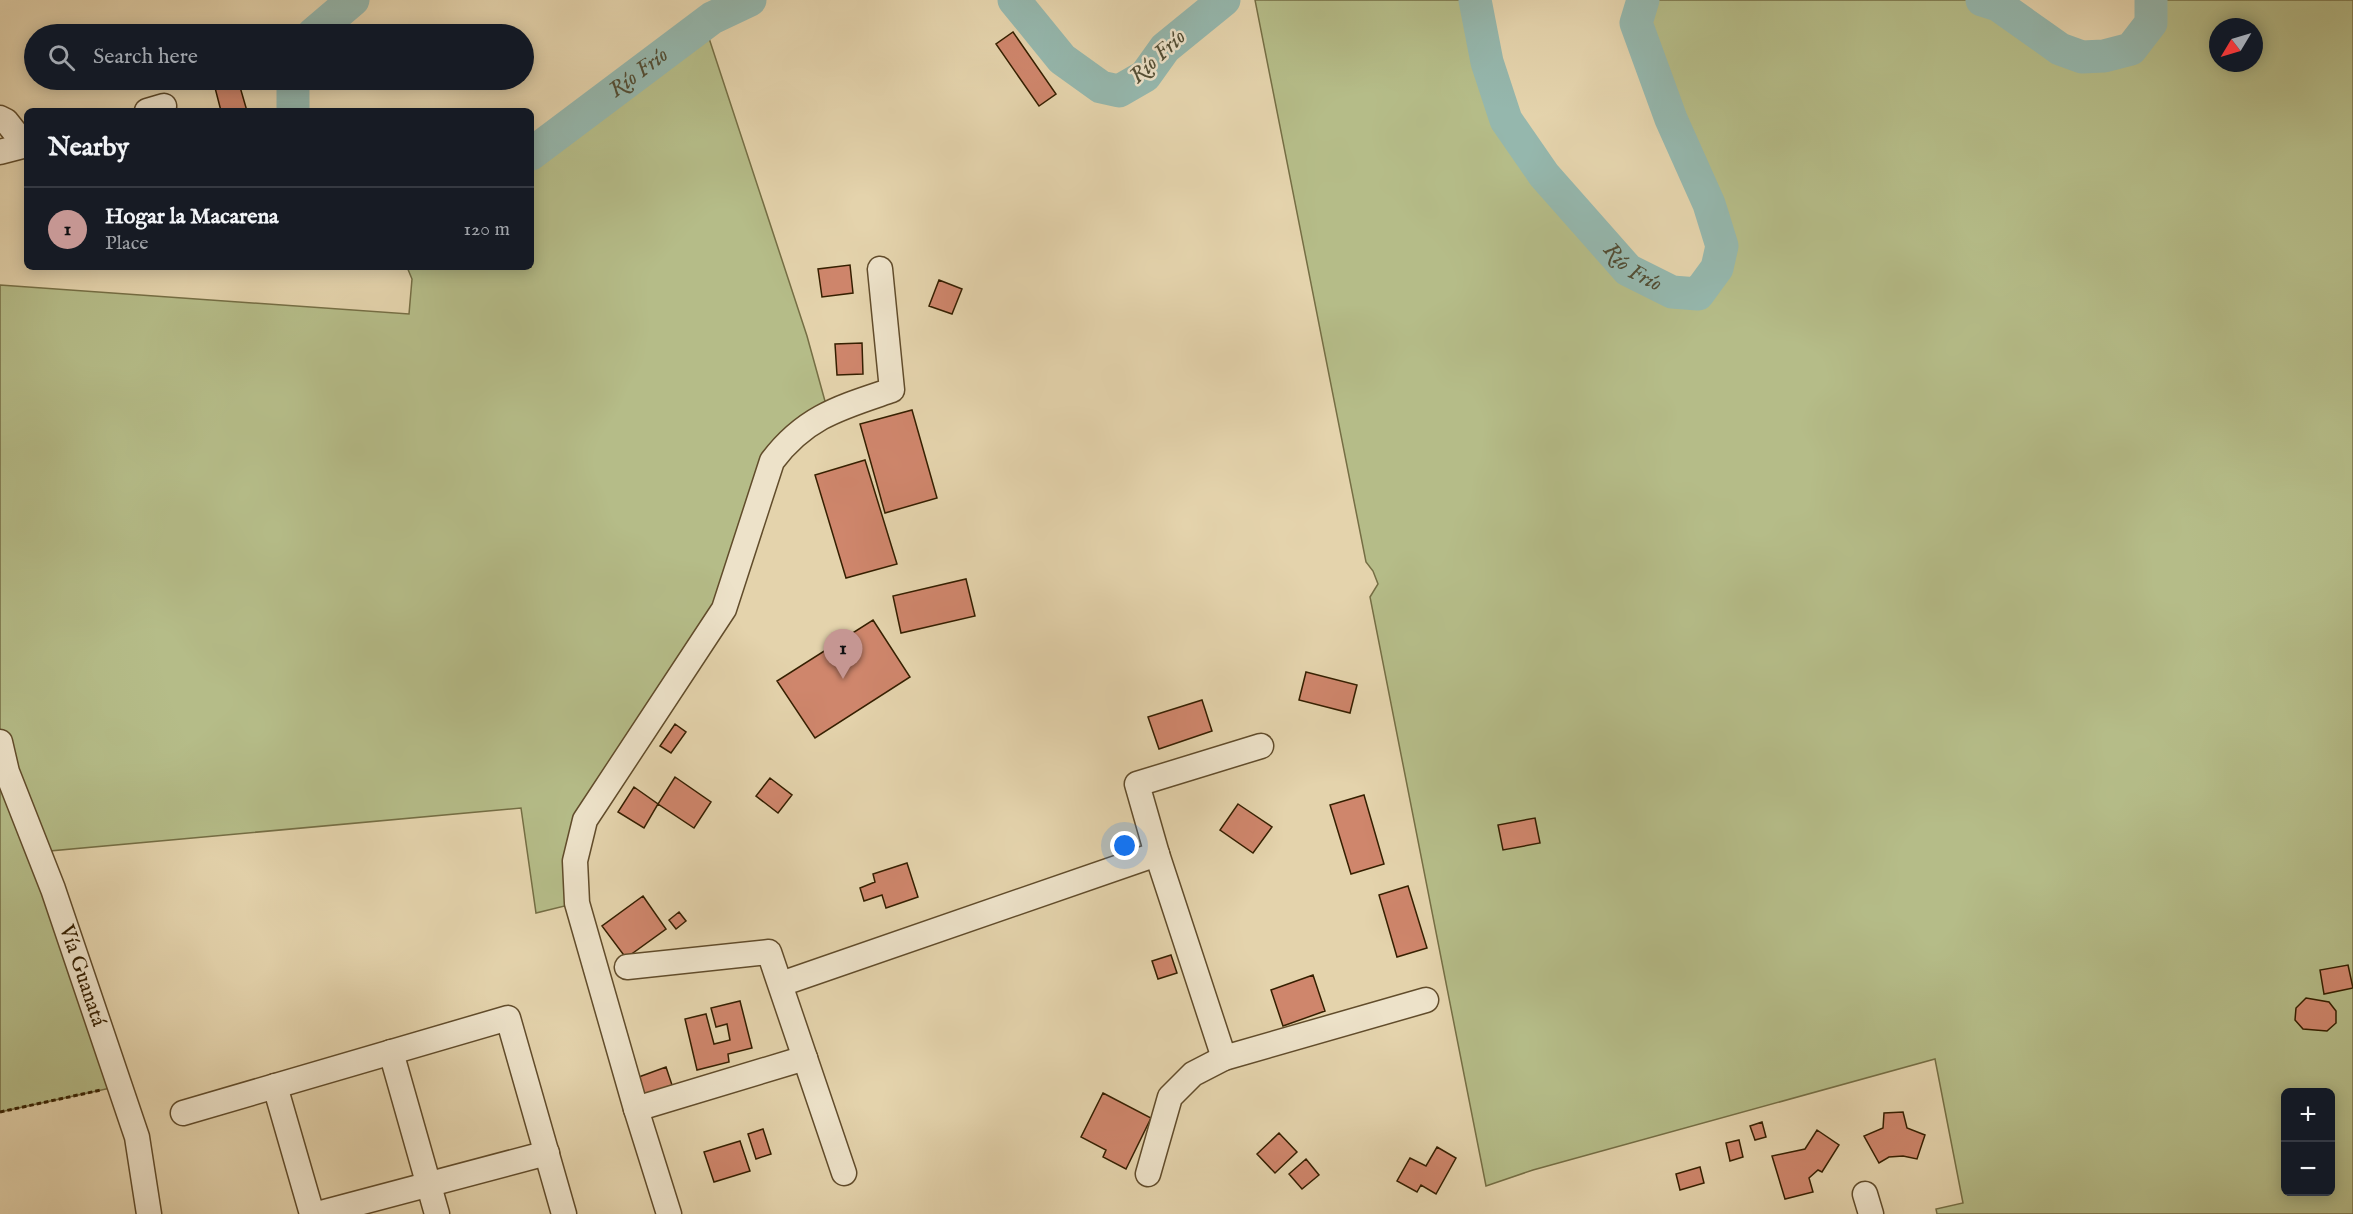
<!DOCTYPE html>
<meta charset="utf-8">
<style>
body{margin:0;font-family:"IM FELL English",serif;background:#242831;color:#f1f3f6}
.controls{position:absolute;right:18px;bottom:18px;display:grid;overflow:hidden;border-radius:9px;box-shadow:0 3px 15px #0003}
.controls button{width:54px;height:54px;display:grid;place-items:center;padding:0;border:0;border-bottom:2px solid #363941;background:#171b24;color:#f1f3f6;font:30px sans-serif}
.compass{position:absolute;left:2209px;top:18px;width:54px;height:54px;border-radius:50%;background:#171b24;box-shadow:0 3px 15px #0003;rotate:232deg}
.you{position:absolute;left:1125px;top:846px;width:21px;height:21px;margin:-15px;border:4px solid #fff;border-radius:50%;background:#1a73e8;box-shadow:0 0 0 9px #1a73e833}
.badge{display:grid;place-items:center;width:39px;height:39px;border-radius:50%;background:#c59692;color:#111;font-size:20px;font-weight:700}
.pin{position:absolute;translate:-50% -50px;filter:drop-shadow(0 2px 3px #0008)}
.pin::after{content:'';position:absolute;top:32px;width:21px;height:18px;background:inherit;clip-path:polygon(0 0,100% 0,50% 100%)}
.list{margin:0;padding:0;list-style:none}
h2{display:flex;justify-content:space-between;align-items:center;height:78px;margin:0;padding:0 24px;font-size:26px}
h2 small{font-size:20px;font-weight:400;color:#9ea1a6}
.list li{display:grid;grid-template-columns:39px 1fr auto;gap:18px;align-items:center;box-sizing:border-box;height:84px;padding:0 24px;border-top:2px solid #363941}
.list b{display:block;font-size:22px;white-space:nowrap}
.list p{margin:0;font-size:20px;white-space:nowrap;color:#9ea1a6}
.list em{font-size:20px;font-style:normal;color:#9ea1a6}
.icon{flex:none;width:33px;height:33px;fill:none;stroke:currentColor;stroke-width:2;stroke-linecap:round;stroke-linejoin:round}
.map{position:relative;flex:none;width:2353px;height:1214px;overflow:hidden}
.search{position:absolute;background:#171b24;box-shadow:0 3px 15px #0003;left:24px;top:24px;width:510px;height:66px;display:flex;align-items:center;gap:15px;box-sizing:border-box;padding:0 21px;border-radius:33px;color:#9ea1a6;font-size:22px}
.panel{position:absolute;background:#171b24;box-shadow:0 3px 15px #0003;left:24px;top:108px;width:510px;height:162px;border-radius:9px}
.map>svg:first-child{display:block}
</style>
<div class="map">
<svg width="2353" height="1214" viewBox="0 0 2353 1214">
<rect width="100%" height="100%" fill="#e4d3ac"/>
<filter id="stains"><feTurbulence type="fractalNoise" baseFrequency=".00333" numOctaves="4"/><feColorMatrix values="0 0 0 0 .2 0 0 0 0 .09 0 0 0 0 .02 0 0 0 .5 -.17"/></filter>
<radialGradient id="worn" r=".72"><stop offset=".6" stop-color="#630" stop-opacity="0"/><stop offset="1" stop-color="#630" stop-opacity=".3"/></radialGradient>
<path fill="#b5bc88" stroke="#756e44" stroke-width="1.5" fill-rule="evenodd" d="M1255,0H1475L1487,62L1506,120L1544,175L1628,270L1672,292L1698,294L1717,268L1722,246L1709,204L1671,119L1636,23L1643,0H1982L1998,5L2060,49L2082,57L2104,56L2131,49L2151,23V0H2353V1214H1937L1936,1209L1963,1203L1935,1059L1533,1170L1486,1186L1370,597L1378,584L1373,571L1366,562ZM2218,27H2254V63H2218ZM2286,1092H2330V1192H2286Z
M704,23L807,336L828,412L787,441L724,609L585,820L577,903L536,913L521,808L39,852L120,1086L0,1112V285L409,314L412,279L407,267H531V154Z"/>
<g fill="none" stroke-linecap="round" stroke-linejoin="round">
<g stroke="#95b7ad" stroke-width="33">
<path d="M1014,0L1062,59L1101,87L1119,91L1145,76L1165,48L1224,0"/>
<path id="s1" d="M1475,0L1487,62L1506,120L1544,175L1628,270L1672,292L1698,294L1717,268L1722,246L1709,204L1671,119L1636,23L1643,0"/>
<path d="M1982,0L1998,5L2060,49L2082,57L2104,56L2131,49L2151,23V0"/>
<path d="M313,34L353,0"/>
<path d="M293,111V80"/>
<path id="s2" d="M531,154L712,18L750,0"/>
</g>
</g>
<path fill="#cf866c" stroke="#351f00" stroke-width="1.5" d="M1013,32L1056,94L1039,106L996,44Z
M213,80H238L247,111H221Z
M850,265L853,293L822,297L818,269Z
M939,280L962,289L952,314L929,306Z
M862,343L863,374L837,375L835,344Z
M912,410L937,498L885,513L860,424Z
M865,460L897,564L846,578L815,475Z
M966,579L975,616L901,633L893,596Z
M873,620L910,677L815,738L777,681Z
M1306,672L1357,685L1350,713L1299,700Z
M1202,700L1212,731L1159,749L1148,717Z
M675,724L686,732L671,753L660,746Z
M675,777L711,802L694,828L658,804Z
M770,778L792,795L778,813L756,796Z
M634,787L658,804L644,828L618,812Z
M1364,795L1384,864L1351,874L1330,805Z
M1238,804L1272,827L1253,853L1220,830Z
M1535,818L1540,843L1503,850L1498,825Z
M907,863L918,897L886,908L882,895L864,901L860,888L875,882L873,874Z
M1408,886L1427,948L1397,957L1379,895Z
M643,896L666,929L626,958L602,926Z
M679,912L686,921L676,929L669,920Z
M1171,955L1177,973L1158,979L1152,961Z
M2348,965L2353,988L2324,994L2320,970Z
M1313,975L1325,1011L1283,1026L1271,990Z
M2306,998L2329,1002L2336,1011V1023L2327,1031L2303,1029L2295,1020L2296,1008Z
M740,1001L752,1048L728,1054L729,1062L697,1070L685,1019L706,1014L714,1044L730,1040L727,1024L716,1027L711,1008Z
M666,1067L673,1088L641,1097L636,1078Z
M1103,1093L1151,1118L1126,1169L1103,1157L1106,1150L1081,1137Z
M1903,1112L1907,1128L1925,1135L1917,1159L1903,1156L1889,1157L1879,1163L1864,1136L1883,1128L1884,1113Z
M1762,1122L1766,1137L1755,1140L1750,1126Z
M763,1129L771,1154L756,1159L748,1134Z
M1817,1130L1839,1145L1822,1172L1818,1170L1809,1178L1813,1192L1785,1199L1772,1156L1805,1149Z
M1279,1133L1297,1152L1275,1173L1257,1154Z
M1739,1140L1743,1157L1730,1161L1726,1143Z
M740,1141L750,1171L714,1182L704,1152Z
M1437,1147L1456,1158L1436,1194L1421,1185L1417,1192L1397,1181L1410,1158L1426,1166Z
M1306,1159L1319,1175L1302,1189L1289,1174Z
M1700,1167L1704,1183L1680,1190L1676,1174Z"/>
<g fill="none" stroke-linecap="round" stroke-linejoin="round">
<defs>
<g id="minor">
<path d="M147,111L164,106"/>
<path d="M0,118L6,121L25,145"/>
<path d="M0,152L27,145"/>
<path id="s3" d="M0,742L7,772L53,889L137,1137L149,1214"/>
<path d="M627,967L769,952L844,1173"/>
<path d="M781,984L1157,854"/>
<path d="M391,1052L437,1214"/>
<path d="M1224,1058L1157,854L1137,784L1261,746"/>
<path d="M275,1086L312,1214"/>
<path d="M636,1109L805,1058"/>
<path d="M183,1113L508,1018L564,1214"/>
<path d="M1148,1174L1170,1097L1193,1074L1224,1058L1426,1000"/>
<path d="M1865,1194L1871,1214"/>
<path d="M317,1214L547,1153"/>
<path d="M669,1214L636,1109L577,903L575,861L585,820L724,609L772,461C806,416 842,407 892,390L880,269"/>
</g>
</defs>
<use href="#minor" stroke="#614c2b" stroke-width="27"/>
<path stroke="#351f00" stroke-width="3" stroke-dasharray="4.5 3" stroke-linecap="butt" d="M0,1112L101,1090"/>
<use href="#minor" stroke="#ede2c9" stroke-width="24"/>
</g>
<g text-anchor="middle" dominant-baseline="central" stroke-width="5" stroke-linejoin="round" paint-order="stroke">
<g font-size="21" fill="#351f00" stroke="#ede2c9">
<text stroke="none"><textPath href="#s3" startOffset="248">Vía Guanatá</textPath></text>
</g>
<g font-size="22" font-style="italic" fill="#524d34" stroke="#ede2c9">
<text transform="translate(1158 57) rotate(-43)">Río Frío</text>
<text stroke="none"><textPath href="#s2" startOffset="135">Río Frío</textPath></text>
<text stroke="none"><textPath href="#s1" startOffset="320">Río Frío</textPath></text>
</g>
</g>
<rect width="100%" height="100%" filter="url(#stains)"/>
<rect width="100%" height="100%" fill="url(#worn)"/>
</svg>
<div class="controls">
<button>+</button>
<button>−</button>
</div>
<svg class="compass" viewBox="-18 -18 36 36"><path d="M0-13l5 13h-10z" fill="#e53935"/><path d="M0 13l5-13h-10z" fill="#9ea1a6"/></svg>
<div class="you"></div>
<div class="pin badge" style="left:843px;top:679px">1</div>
<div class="search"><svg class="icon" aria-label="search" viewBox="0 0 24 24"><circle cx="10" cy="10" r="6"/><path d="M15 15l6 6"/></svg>Search here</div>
<section class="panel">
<h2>Nearby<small></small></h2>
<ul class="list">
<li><span class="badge">1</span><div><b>Hogar la Macarena</b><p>Place</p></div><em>120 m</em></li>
</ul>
</section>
</div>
